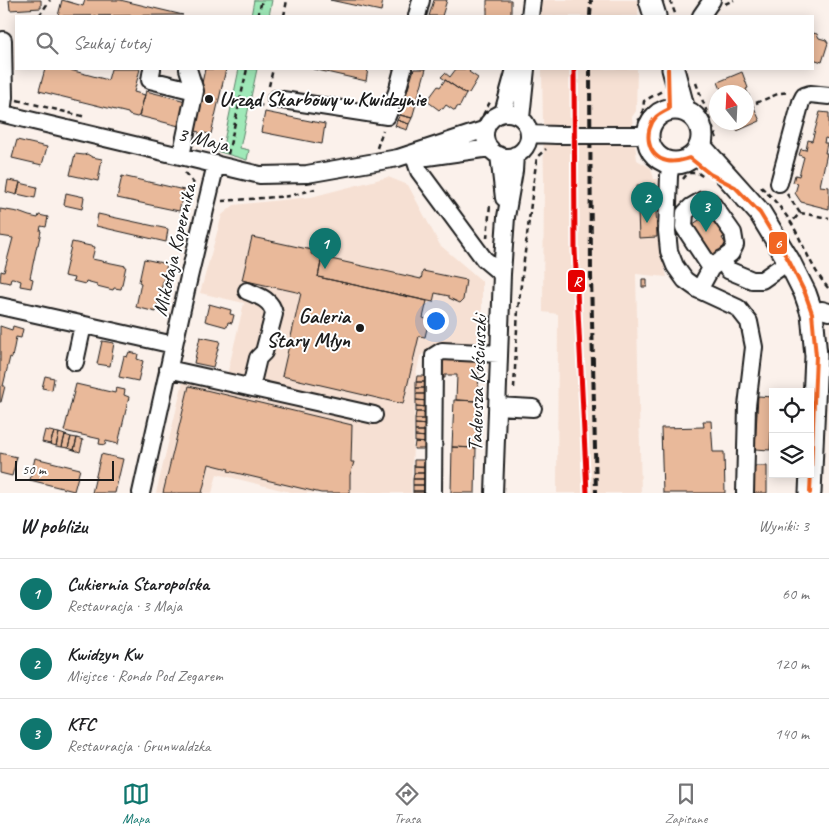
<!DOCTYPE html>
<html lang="pl">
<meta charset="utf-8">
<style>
body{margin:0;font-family:Caveat,sans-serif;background:#f6f6f6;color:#202124}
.controls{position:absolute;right:15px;bottom:15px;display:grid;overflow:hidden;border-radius:0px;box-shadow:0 2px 12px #0003}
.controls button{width:45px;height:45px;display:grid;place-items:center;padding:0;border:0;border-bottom:1px solid #e0e0e0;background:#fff;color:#202124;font:25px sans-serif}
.compass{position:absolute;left:709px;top:85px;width:45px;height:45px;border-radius:50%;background:#fff;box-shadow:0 2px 12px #0003;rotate:342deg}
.scale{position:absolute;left:15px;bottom:12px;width:99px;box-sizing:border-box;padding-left:5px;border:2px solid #1c1c1c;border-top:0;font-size:14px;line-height:18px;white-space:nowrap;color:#1c1c1c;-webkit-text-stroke:4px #fff;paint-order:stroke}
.you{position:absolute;left:435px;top:320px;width:18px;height:18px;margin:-12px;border:4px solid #fff;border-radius:50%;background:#1a73e8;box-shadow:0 0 0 8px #1a73e833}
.badge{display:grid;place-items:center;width:32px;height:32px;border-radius:50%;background:#0f766e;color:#fff;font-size:16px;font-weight:700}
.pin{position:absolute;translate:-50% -41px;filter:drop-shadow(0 1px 2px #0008)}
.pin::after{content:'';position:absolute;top:26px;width:18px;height:15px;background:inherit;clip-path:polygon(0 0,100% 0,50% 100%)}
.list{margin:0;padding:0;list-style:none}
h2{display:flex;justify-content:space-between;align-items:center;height:65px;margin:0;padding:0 20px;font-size:21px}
h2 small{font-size:16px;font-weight:400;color:#757577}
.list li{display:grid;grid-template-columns:32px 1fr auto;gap:15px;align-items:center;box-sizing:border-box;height:70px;padding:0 20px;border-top:1px solid #e0e0e0}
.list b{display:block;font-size:19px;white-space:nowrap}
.list p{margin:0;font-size:16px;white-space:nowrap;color:#757577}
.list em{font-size:16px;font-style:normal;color:#757577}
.icon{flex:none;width:28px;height:28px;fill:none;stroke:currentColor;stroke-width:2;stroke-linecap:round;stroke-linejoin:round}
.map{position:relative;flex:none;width:829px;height:493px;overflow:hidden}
.search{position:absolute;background:#fff;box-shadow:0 2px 12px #0003;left:15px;right:15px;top:15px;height:55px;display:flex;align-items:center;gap:12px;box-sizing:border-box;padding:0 18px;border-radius:0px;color:#757577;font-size:19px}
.sheet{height:275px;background:#fff}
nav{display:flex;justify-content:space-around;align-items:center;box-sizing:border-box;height:70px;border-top:1px solid #e0e0e0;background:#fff;font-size:14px;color:#757577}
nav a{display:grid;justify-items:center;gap:2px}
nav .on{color:#0f766e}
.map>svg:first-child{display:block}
</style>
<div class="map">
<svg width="829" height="493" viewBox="0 0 829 493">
<rect width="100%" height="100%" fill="#fbf1eb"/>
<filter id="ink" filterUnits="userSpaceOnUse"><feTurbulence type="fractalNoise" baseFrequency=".02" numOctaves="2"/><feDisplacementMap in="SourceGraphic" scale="10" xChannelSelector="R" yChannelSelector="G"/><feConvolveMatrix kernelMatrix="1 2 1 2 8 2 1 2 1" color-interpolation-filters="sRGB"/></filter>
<g filter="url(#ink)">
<path fill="#f6e0d3" d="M541,0H639L638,16H541Z
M542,69H637L636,111L632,117L637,160L651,168L654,179H658L660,246L667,277L636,274L641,493H557L558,314L543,312L544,181Z
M388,177L408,185L440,245L482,281V351L433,348L420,356L416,374L411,493H294L217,474L212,493H156L184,378L224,388L244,303L200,293L222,215L234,205L311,197Z"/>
<path fill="#9fe9b8" stroke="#5e826a" d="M254,0H272L269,16H251Z
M239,69H257L240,148L249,150L247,160L213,150L214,145L223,146Z"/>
<path fill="#e9b99a" stroke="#1c1c1c" d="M9,0H41V8L10,10Z
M62,0L83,6L85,0H120L183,15L58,16Z
M330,0H383L381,11Z
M434,0H447L442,16H429Z
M487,0H511V16H487Z
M813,33L817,34L819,38L826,40L828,43L822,62L813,59Z
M45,69H70V70L108,80L111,69H140L134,92L145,95L139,116L137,117L129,115L128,113L39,91Z
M205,69H226L211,134L203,133V136H199V132L192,130Z
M313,69H368L366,81Z
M414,69H426L412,118L400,115Z
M456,69H471L469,72L478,78L469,93L466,94L441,77L445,73L450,77Z
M742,72L748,88L746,89L760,121L737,131L734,122H746V92H722L718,82Z
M445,80L466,94L460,106L457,107L455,111L446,105L443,109L441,108L439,110L427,101L438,86L440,87Z
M146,91L190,102L183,127L139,116Z
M265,112L325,124L322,144L261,132Z
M820,112L829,113V139L825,138L824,143H827L825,153H827L820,186L829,187V209L801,202L795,193L798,183L793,182L795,175L799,176L804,157L799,155L801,149L806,150L808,140L812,141Z
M400,115L412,118L409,124L397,120Z
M397,120L409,124L407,130L395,126Z
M17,140L47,147L42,165L12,158Z
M75,154L84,155L87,154L92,157L102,159L98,181L70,175Z
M122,176L184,190L179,211L117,198Z
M8,180L20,182L17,195L6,192Z
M20,183L37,187L35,198L17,194Z
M655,184L657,237L639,238L637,185Z
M66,193L84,197L82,209L64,205Z
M0,209L18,212L29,216L38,218L39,215L48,217L46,227L41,226L40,231H41L38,245H37L30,278L33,279L31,288L20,286L21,281L13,278H11L10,283L0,281L1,271L4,272L13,238L0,236Z
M710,213L726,236L722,238L727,246L710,257L690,226Z
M98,214L168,229L166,242L96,226Z
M252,237L312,250L311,254L322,257L318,277L427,301L423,318L429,320L425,337L419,336L403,404L282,376L301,293L242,280Z
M72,242L95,247L92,259L126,266L121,289L114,288L113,290L97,286V284L86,281L85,284L73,281L74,278L64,276Z
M322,257L421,279L423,271L466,280L463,300L460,303L449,298V296L435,293L433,302L318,277Z
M144,259L167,264L156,312L136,307L141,283L139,282Z
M642,279H647V287H642Z
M209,304L231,310L230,314L234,315L232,323L228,322L227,327L205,321Z
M0,326L12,330L13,326L23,329L21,338L16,337L12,358L10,357L3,386H5L1,402H0Z
M200,337L220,341L213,367L194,363Z
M102,341L114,343L110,366L97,364Z
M129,352L138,354L137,359L143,361L138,381L119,377L124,356L127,357Z
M440,359L479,360L478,401L456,400L457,375H445V378H439Z
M45,376L54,378L52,390L42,388Z
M417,376H429V382H416Z
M416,382H429L428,388H416Z
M76,384L115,393L116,388L125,390L124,395L129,397L118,444L106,441L105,445L99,444L100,439L64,431Z
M189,386L352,425L351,462H354L350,475V493H321L228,471L229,469L209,464L202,493H163Z
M416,388H428V394H416Z
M416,394H428V401L416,400Z
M758,396L773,397L770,450L755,449Z
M416,400L428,401V407L416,406Z
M454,400L478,401L476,448L452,447Z
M416,406L428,407V412H416Z
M416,412H428V419H415Z
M415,419H428V425L415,424Z
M703,421H711L713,452H724L725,493H663L661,428L704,427Z
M415,424L428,425L427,431H415Z
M45,430L54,432L50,444L42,442Z
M415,431H427V437L415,436Z
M54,432L59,433L56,446L50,444Z
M59,433L65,435L62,447L56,446Z
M65,435L71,437L68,448L62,447Z
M415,436L427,437V443L415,442Z
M71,437L77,438L74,450L68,448Z
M77,438L83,440L80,452L74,450Z
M415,442L427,443V449H414Z
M452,447L476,448L475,493H451Z
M0,453L17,457L12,476L0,473Z
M101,454L123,459L115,493H92Z
M35,458L80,469L74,491L30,480Z
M414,460H426V466H414Z
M414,466L426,467V473H414Z
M754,466H767V493H754Z
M414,473H426V479H413Z
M413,479H426L425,485H413Z
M413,485H425V491H413Z
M413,491H425V493H413Z"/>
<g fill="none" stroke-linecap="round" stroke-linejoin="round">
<defs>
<path id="minor" d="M417,16L421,0
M530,16L532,0
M701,16L712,0
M152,69L150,80L195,91
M276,99L387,116L397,92L403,69
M0,113L260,175L307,174L398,158L486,129
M2,113L4,97L3,40
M503,113L515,69
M485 135a22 22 0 1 1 44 0a22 22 0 1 1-44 0Z
M521,118L526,69
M529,134L557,135
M619,135H647
M499,155L504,198
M181,156L195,91L188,69
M427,157L490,148
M415,159L419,171L484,259L502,274
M671,163L669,176L667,231L669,251L675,266L685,280L699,290L738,308L749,322L754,347L747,406L745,493
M779,183L801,102L804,96L810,94L829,96
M722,259L728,270L752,280H762L789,261
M699,290L711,268L731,253L735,245L733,233L711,202L703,200L691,207L685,213L684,227L711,268
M247,291C259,296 272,300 274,314L264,352L258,358L251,387
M0,306L174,345
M812,313L822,310L829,312
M75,362L83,325
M168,369L374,415
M497,406L533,408
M141,493L189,277L216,164
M433,493L434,356L442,351L499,354
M494,493L502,274L506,217L514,171L515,155"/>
<path id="major" d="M650,0L655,16
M673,69L684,110
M648 136a27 27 0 1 1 54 0a27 27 0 1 1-54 0Z
M700,146L760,213L789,261L805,293L812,313L816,356L810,493"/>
</defs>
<use href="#minor" stroke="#1c1c1c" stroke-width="20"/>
<use href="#major" stroke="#1c1c1c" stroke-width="25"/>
<path stroke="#1c1c1c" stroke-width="2.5" stroke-dasharray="5 4" stroke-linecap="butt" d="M670,0L676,16
M725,4L734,0
M39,16L50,0
M258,16L262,0
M284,16L287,0
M696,83L717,139
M269,86L273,69
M17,100L86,117
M240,100L263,106
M756,103L780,93L790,92
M483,115L490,102
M638,120L642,118L644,101L662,91
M377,148L383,130
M640,151H643L656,169
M228,154L247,69
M185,173L196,186
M683,179L688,173H698L705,178
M761,187C773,198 783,210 792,224C804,245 812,270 829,289
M787,194L800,213L791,223
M222,201L290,196L315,189
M800,213L829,218
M487,238L490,204
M514,388L518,309L535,171L537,157L546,149"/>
<use href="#minor" stroke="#fff" stroke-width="16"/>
<use href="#major" stroke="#fff" stroke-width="21"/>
<path stroke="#1c1c1c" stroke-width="4" stroke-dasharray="8 4" stroke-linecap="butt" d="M590,16L591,0
M590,69L591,276L596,493"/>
<defs>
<path id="minor-bridge" d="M557,135H619"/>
</defs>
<use href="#minor-bridge" stroke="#1c1c1c" stroke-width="20" stroke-linecap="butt"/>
<use href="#minor-bridge" stroke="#fff" stroke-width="16"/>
<defs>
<path id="bus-1" d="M668,69L669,109C665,111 659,114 656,117C643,131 647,157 667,161C676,163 682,160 690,158L710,174L735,187L760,213L789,261L805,293L812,313L816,356L810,493"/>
</defs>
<use href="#bus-1" stroke="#fff" stroke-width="8"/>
<use href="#bus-1" stroke="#f26522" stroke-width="4"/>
<defs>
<path id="rail-1" d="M574,69L575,250L587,493"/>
</defs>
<use href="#rail-1" stroke="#fff" stroke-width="9"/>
<use href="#rail-1" stroke="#e50000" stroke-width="5"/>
</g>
</g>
<g fill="#1c1c1c" stroke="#fff" stroke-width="2">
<circle cx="209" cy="99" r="5"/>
<circle cx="360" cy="328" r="5"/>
</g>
<g text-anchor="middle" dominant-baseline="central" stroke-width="4" stroke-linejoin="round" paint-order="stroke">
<g font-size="21" font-weight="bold" fill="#1c1c1c" stroke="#fff" text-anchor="start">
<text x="219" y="99">Urząd Skarbowy w Kwidzynie</text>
<text x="350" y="316" text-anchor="end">Galeria<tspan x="350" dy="24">Stary Młyn</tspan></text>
</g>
<g font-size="21" fill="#1c1c1c" stroke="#fff">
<text transform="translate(203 139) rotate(13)">3 Maja</text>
<text transform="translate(174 250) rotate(-77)">Mikołaja Kopernika</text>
<text transform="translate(477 383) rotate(-88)">Tadeusza Kościuszki</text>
</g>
</g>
<g stroke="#fff" stroke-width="2">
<rect x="768" y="231" width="20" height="24" rx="5" fill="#f26522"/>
<rect x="567" y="269" width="19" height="24" rx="5" fill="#e50000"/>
</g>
<g font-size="14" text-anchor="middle" font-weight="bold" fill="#fff">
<text x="778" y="248">6</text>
<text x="577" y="286">R</text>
</g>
</svg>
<div class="controls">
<button><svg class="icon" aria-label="locate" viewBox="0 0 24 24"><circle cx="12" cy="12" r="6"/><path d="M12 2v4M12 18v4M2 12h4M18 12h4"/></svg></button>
<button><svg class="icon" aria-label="layers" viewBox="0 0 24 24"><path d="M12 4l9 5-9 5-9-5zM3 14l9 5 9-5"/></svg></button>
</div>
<svg class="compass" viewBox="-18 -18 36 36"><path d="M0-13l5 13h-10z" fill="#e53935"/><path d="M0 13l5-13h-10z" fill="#757577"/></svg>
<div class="scale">50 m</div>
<div class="you"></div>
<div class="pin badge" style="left:325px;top:269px">1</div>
<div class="pin badge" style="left:647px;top:223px">2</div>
<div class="pin badge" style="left:706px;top:232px">3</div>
<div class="search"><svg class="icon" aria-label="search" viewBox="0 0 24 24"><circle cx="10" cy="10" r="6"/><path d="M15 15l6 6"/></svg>Szukaj tutaj</div>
</div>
<section class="sheet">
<h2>W pobliżu<small>Wyniki: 3</small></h2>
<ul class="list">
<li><span class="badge">1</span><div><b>Cukiernia Staropolska</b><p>Restauracja · 3 Maja</p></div><em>60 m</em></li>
<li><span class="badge">2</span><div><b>Kwidzyn Kw</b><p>Miejsce · Rondo Pod Zegarem</p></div><em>120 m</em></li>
<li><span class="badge">3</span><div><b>KFC</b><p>Restauracja · Grunwaldzka</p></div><em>140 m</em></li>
</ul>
</section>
<nav>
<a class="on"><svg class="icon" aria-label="map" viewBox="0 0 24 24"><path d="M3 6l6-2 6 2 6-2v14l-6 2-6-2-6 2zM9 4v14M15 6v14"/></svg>Mapa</a>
<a><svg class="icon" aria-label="directions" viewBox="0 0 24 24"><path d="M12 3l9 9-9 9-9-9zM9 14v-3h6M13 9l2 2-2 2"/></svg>Trasa</a>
<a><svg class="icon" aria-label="saved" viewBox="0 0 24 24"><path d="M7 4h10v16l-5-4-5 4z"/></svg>Zapisane</a>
</nav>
